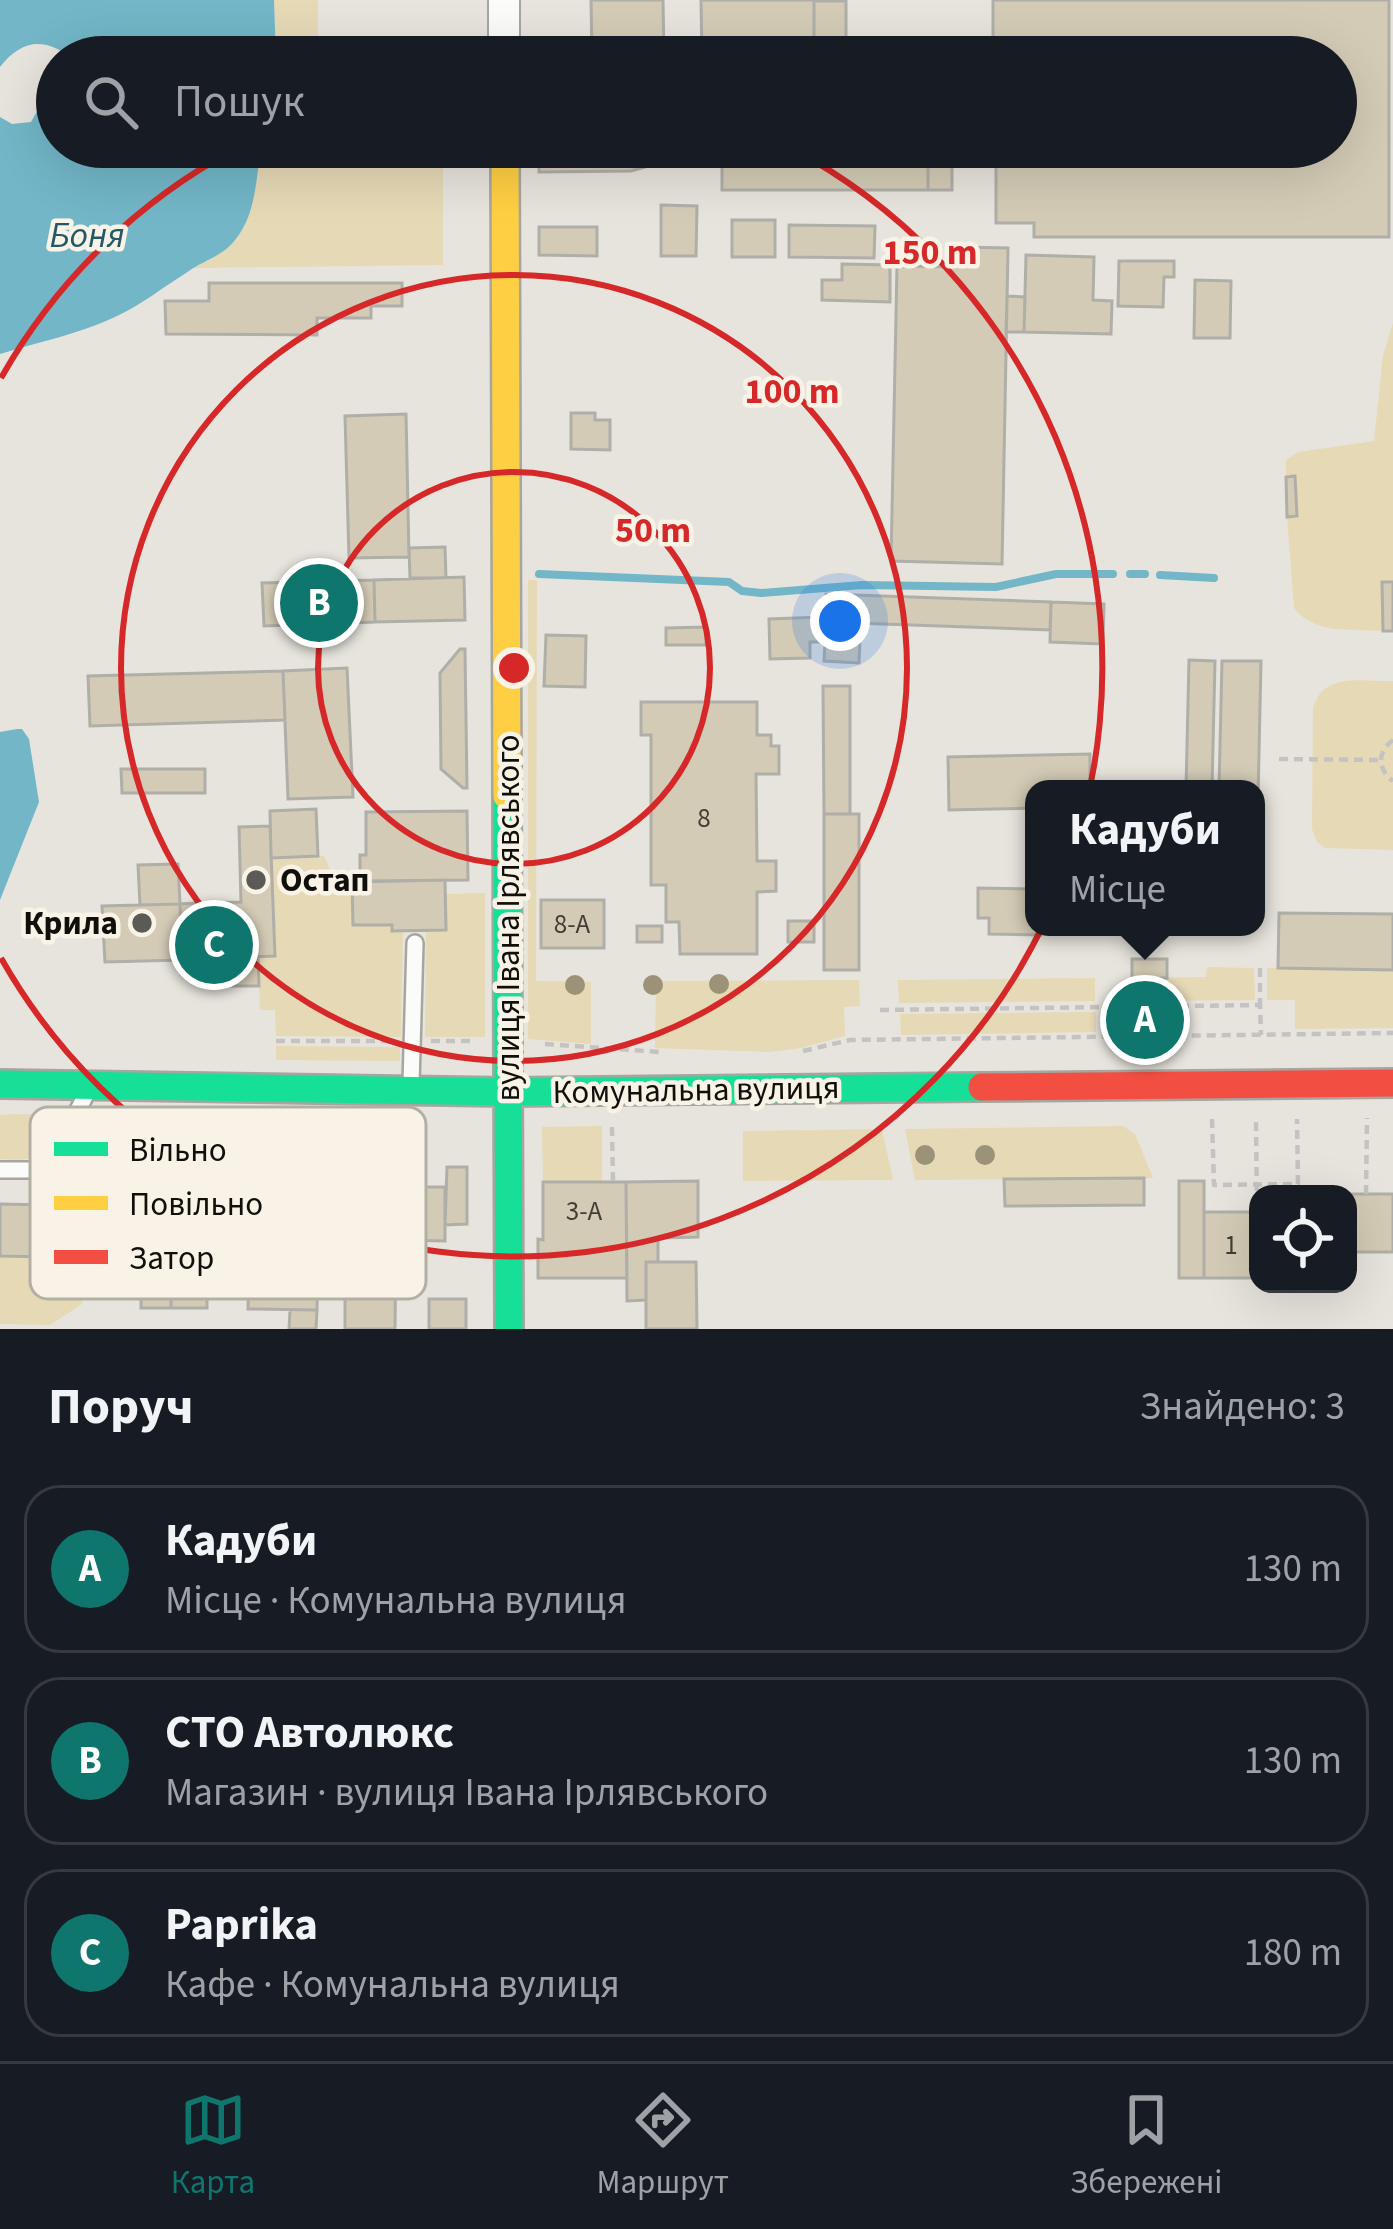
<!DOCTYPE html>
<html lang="uk">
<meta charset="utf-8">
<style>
body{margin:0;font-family:"Source Sans 3",sans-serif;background:#20242c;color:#f1f3f6}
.controls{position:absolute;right:36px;bottom:36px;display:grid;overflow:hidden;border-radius:24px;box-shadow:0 12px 48px #0002}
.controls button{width:108px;height:108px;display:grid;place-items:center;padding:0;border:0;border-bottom:3px solid #363941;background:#171b24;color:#f1f3f6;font:60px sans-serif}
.you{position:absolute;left:840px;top:621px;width:42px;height:42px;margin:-30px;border:9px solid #fff;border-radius:50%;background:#1a73e8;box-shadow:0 0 0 18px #1a73e833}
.badge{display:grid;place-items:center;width:78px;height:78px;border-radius:50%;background:#0f766e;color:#fff;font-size:39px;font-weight:700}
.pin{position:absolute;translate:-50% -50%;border:6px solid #fff;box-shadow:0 3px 12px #0006}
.popup{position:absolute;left:1025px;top:780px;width:240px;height:156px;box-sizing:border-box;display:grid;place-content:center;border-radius:24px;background:#171b24;filter:drop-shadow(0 3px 9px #0005);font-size:39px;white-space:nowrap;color:#9ea1a6}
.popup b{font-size:45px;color:#f1f3f6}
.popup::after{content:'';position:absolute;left:50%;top:100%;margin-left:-24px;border:24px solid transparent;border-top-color:#171b24}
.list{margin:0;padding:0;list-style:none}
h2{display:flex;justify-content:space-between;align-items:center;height:156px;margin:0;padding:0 48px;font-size:51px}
h2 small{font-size:39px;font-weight:400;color:#9ea1a6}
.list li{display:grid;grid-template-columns:78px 1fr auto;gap:36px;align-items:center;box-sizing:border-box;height:168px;margin:0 24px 24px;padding:0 24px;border:3px solid #363941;border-radius:36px}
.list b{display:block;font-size:45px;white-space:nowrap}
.list p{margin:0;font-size:39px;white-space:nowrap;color:#9ea1a6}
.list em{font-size:39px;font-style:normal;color:#9ea1a6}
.icon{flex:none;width:66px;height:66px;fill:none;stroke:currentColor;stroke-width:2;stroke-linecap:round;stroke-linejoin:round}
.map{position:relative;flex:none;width:1393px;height:1329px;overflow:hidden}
.search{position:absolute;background:#171b24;box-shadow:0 12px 48px #0002;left:36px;right:36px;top:36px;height:132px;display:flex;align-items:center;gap:30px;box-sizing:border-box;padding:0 42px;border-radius:66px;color:#9ea1a6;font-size:45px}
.sheet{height:732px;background:#171b24}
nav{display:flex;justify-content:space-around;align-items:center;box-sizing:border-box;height:168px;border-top:3px solid #363941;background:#171b24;font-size:33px;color:#9ea1a6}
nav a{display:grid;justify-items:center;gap:6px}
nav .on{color:#0f766e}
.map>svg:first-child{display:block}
</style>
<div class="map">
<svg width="1393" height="1329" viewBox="0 0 1393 1329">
<rect width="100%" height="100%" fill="#e7e4dd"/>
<path fill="#e6d9b6" d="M274,0H318V57H276Z
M261,147H443V265L192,268C254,244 251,206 261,147Z
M1393,323V582L1382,583L1383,631C1353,629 1315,635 1294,608L1287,517L1297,515L1295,477H1286V460L1298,452L1374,441L1383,355Z
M528,580H537L536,981L591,982V1044L528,1039Z
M1393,681V850L1325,848L1317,842L1312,829L1313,709C1323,671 1361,682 1393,681Z
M324,856L334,878L352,889L353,925H392V931H403L401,1037L276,1036L275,1010H260L258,957L275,955L271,858Z
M485,893V1037H425L426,930H446V894Z
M1207,967L1254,968L1255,1000L1132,1001V978L1206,977Z
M1267,968L1393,970V1028L1295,1029V1000H1267Z
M1095,978V1001L899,1003L898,980Z
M859,980L860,1006L844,1007L845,1036L801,1048L769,1052L655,1048L656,981Z
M1096,1012V1032L901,1035L900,1014Z
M276,1046L400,1047V1061L276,1060Z
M110,1114L125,1116L129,1120V1134L126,1141L87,1193L82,1304L50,1325L0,1324V1256L45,1249L75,1250L77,1189L86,1129L95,1119Z
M0,1115C10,1115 31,1112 40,1117C56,1126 43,1153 30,1158C22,1161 9,1159 0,1159Z
M602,1126V1182H543L542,1127Z
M1123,1126L1135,1134L1153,1178L915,1180L905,1129Z
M882,1129L893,1180L743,1181V1131Z"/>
<path fill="#72b6c7" d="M0,0H274L276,57H70C43,36 20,41 0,67Z
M57,86V147H261C257,173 256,205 243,228C227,257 210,256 186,273C162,288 141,305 115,317C79,334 38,342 0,354V117L12,124L31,122L50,88Z
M17,729H22L29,739L39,802L0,900V732Z"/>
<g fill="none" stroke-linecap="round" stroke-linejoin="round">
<path stroke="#72b6c7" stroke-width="8" d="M539,574L729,582L742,591L761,593L862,585L996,587L1056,574H1113
M1130,574H1145
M1160,575L1214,578"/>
</g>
<path fill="#d3cbb5" stroke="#b0aea8" stroke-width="3" d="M591,0H663L664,57H592Z
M701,0H814V57H702Z
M993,0H1389V237H1034V223H996V147H1336V57H993Z
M814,1H846V57H814Z
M539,147H659V163L631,171L539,172Z
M722,147H928V190H722Z
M928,147H952V190H928Z
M661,205L697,206L696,256H661Z
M732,220H775V257H732Z
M789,225L875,226L874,258L789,257Z
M539,227H597V256L539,255Z
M960,247L1008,248L1002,564L891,561L897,266L959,267Z
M1026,255L1094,257L1093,300L1112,301L1111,334L1024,332Z
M1119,261H1174V277H1164L1163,307L1118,306Z
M842,264L890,265V302L822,300V280H842Z
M1195,280L1231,281L1230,338H1194Z
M209,283H402V306H371V318H317V335L166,334L165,301H209Z
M1007,296L1025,297L1024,332H1006Z
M571,413H595V420H610V450L571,449Z
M406,414L409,557L349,558L345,416Z
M1295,476L1297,516L1287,517L1286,477Z
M445,547L446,578H410L409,548Z
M464,577L465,620L375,622L374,580Z
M374,580L375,622L264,626L262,583Z
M1382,582H1393V631H1383Z
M826,594L1051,602L1050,630L826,622Z
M1051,602L1104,604L1103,644L1050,642Z
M821,617V642H810V658L770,659L769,619Z
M826,622L847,623V639H860L859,663L824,661Z
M706,627V645H666V628Z
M546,635L586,636L585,687L544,686Z
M460,649H465L467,788H463L441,769L440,673Z
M1189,660L1215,661L1212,789H1186Z
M1222,661H1261L1256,891V789H1219Z
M347,668L353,797L288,799L283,671Z
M283,671L285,720L90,726L88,676Z
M823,686H850V814H824Z
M641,702H757V735H771V746H779V774H756L757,861H776V891L757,892V954H680L679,922H666V885H651V735H641Z
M1090,754V789H1034V808L949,810L948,757Z
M121,769H205V793H122Z
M316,809L318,856L271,858L270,811Z
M467,811L468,880L360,881V855H366V812Z
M824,814H859V970H824Z
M270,826L275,956L197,959L195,903L241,902L239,827Z
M178,864L180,904L140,905L138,865Z
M445,880L446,930L392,931V925H353L352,882Z
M978,888L1034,889V927H1041V935L989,934V918H978Z
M541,900H604V948H541Z
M195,903L197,959L182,960L180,904Z
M180,904L182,960L105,962L102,906Z
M1279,913L1393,914V970L1278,968Z
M788,921H814V942H788Z
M637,926H662V942H637Z
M258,957L259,986H227L226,958Z
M1132,959H1167V978H1132Z
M447,1167H467V1224L445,1225Z
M125,1168H172L171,1308H141V1220H125Z
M1144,1178V1205L1005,1206L1004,1179Z
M698,1181V1237L658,1238V1262H646V1300L627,1301L626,1182Z
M1179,1181H1204V1278H1179Z
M543,1182H626L627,1278H538V1239L543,1240Z
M345,1187H445V1241L396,1240L395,1329H345Z
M1306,1194H1393V1252H1348V1194Z
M276,1201L319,1202L317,1310L248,1309L249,1262H275Z
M0,1204L46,1205L45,1257L0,1256Z
M1204,1212H1258V1278H1204Z
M172,1222H207V1308H171Z
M646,1262H696L697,1329H646Z
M429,1299H466V1329H429Z
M290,1310H317L316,1329H289Z"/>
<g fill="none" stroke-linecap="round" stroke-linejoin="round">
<defs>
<path id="lane" d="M411,1084L415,943
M0,1170H31L51,1161L89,1089"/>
<path id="street" d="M504,0V57"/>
<path id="fast" d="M507,796L509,1329
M0,1084L508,1092L982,1087"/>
<path id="slow" d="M505,147L507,796"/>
<path id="jam" d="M982,1087L1393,1083"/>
</defs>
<use href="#lane" stroke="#a7a59f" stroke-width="20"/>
<use href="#street" stroke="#a7a59f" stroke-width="34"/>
<use href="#fast" stroke="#a7a59f" stroke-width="32"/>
<use href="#slow" stroke="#a7a59f" stroke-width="32"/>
<use href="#jam" stroke="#a7a59f" stroke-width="32"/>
<path stroke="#c4c3c1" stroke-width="4.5" stroke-dasharray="9 6" stroke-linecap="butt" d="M1393,740C1377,752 1377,769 1393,781
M1279,759L1380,760
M1260,968V1005
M880,1010L1260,1005L1261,1035
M276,1041H390
M431,1041H474
M545,1044L660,1052
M803,1051L850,1040L1393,1033
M1212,1119L1214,1185L1298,1184L1297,1119
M1256,1122L1257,1212
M612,1127L613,1182
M1366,1194L1367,1118"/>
<use href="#lane" stroke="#fbfbfa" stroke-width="15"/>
<use href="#street" stroke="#fbfbfa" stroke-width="30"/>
<use href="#fast" stroke="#16e098" stroke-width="27"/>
<use href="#slow" stroke="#ffcf43" stroke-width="27"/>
<use href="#jam" stroke="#f24e42" stroke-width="27"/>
</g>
<g fill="#9b9278">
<circle cx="719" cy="984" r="10"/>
<circle cx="575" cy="985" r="10"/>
<circle cx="653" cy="985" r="10"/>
<circle cx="925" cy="1155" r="10"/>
<circle cx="985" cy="1155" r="10"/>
</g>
<g fill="none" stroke="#d62828" stroke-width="6">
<circle cx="514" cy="668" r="196"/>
<circle cx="514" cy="668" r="393"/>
<path d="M1 378A589 589 0 0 1 237 148M791 148A589 589 0 1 1 1 958"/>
</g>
<g fill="#5c5a54" stroke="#f8f3e6" stroke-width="4.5">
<circle cx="256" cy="880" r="12"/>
<circle cx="142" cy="923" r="12"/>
</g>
<g text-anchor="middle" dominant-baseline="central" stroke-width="9" stroke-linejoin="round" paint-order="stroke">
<g font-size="27" fill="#423e36">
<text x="704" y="818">8</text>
<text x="572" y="924">8-А</text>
<text x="584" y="1211">3-А</text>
<text x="1231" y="1245">1</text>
</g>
<g font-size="33" font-weight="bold" fill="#110f0b" stroke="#f8f3e6" text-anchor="start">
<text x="280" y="880">Остап</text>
<text x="118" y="923" text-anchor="end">Крила</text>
</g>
<g font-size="33" fill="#110f0b" stroke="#f8f3e6">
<text transform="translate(508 918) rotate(-90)">вулиця Івана Ірлявського</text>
<text transform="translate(696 1090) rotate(-1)">Комунальна вулиця</text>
</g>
<g font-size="36" font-style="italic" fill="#235967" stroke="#f8f3e6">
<text x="87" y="235">Боня</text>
</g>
</g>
<rect x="30" y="1107" width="396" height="192" rx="18" fill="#f8f3e6" stroke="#b3afa4" stroke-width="3"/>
<rect x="54" y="1142" width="54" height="14" fill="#16e098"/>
<rect x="54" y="1196" width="54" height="14" fill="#ffcf43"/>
<rect x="54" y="1250" width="54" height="14" fill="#f24e42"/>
<g font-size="33" fill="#110f0b">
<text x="129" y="1161">Вільно</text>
<text x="129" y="1215">Повільно</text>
<text x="129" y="1269">Затор</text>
</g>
<circle cx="514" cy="668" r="18" fill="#d62828" stroke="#f8f3e6" stroke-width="6"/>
<g font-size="36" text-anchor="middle" font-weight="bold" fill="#d62828" stroke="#f8f3e6" stroke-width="9" stroke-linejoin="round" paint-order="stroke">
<text x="930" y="264">150 m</text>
<text x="792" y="403">100 m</text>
<text x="653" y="542">50 m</text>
</g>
</svg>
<div class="controls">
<button><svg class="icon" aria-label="locate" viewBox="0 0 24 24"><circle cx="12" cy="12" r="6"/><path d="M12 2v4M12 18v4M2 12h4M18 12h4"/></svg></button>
</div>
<div class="you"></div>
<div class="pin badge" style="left:1145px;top:1020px">A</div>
<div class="popup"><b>Кадуби</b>Місце</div>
<div class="pin badge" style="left:319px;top:603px">B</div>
<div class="pin badge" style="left:214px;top:945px">C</div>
<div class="search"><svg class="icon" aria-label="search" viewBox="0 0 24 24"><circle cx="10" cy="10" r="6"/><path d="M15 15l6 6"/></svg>Пошук</div>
</div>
<section class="sheet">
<h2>Поруч<small>Знайдено: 3</small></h2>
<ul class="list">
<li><span class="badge">A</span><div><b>Кадуби</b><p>Місце · Комунальна вулиця</p></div><em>130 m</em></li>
<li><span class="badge">B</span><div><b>СТО Автолюкс</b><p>Магазин · вулиця Івана Ірлявського</p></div><em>130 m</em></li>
<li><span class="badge">C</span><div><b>Paprika</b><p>Кафе · Комунальна вулиця</p></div><em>180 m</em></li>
</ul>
</section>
<nav>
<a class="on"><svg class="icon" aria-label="map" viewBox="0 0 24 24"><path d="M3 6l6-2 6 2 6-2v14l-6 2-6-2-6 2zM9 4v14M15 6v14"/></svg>Карта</a>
<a><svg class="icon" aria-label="directions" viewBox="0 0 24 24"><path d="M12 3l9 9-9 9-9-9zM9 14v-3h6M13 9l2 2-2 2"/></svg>Маршрут</a>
<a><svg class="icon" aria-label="saved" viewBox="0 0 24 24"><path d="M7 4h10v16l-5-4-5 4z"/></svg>Збережені</a>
</nav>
